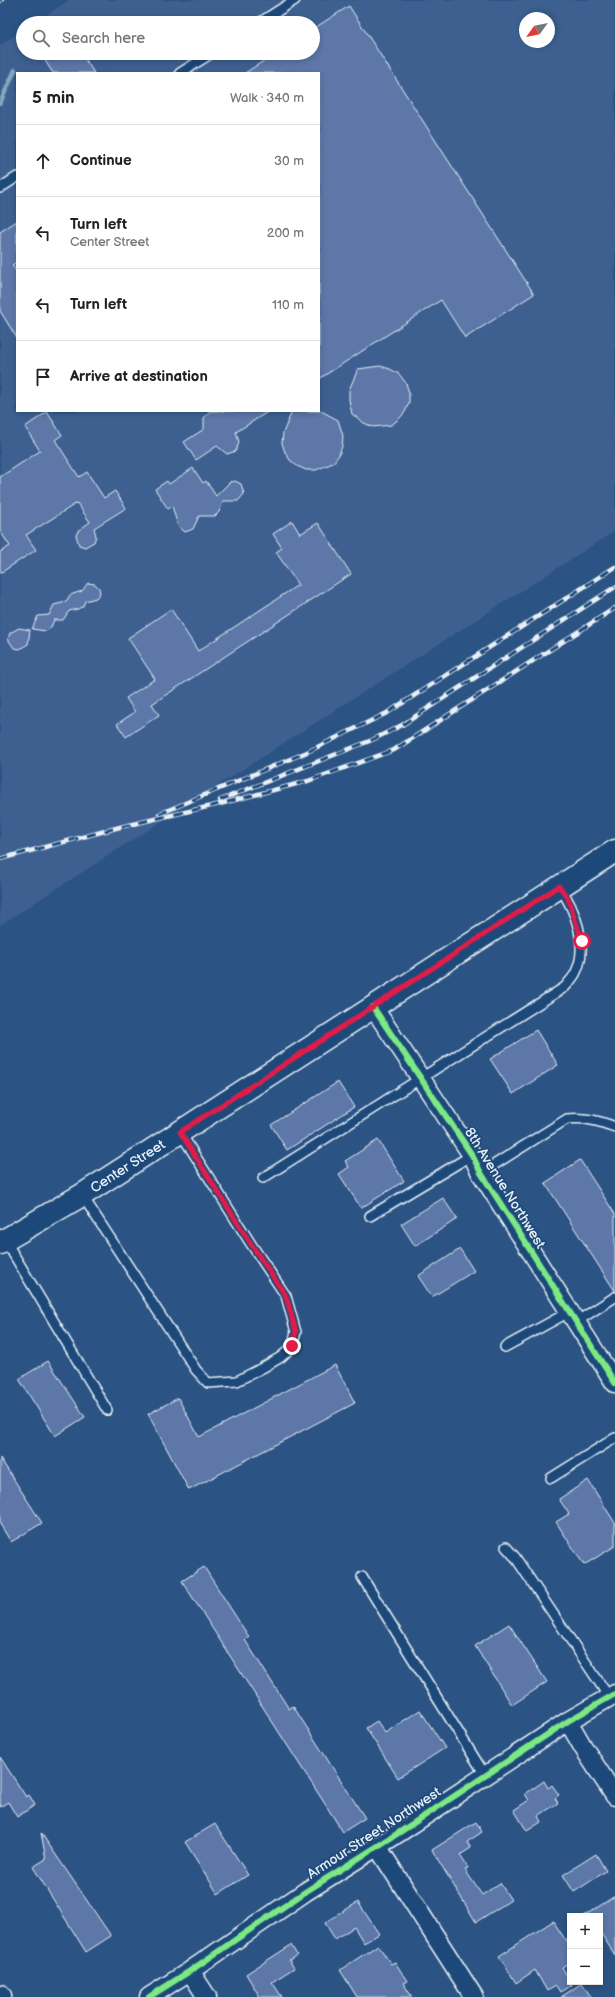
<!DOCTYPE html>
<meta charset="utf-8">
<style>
body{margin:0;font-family:"Balsamiq Sans",sans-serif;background:#f6f6f6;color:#222}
.controls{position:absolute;right:12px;bottom:12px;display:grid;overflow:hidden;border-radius:0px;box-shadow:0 2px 6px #0003}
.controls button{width:36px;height:36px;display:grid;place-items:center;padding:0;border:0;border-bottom:1px solid #e0e0e0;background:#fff;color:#222;font:20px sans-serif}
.compass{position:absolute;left:519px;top:12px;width:36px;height:36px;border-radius:50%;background:#fff;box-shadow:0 2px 6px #0003;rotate:237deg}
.stop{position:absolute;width:12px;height:12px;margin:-9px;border:3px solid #e11d48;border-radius:50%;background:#fff}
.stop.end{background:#e11d48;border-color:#fff;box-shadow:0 1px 4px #0008}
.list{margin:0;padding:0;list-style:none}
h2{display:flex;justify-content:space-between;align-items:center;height:52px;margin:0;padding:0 16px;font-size:17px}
h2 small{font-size:13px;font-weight:400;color:#767676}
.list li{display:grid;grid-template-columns:26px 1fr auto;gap:12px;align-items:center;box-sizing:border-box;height:72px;padding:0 16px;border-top:1px solid #e0e0e0}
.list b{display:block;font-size:15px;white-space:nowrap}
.list p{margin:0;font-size:13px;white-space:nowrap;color:#767676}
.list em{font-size:13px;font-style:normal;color:#767676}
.icon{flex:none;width:22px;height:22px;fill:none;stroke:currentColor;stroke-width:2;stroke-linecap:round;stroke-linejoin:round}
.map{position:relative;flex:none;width:615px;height:1997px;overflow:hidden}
.search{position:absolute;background:#fff;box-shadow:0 2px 6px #0003;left:16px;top:16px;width:304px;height:44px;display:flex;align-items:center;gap:10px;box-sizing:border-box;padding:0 14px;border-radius:22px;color:#767676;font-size:15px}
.panel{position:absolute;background:#fff;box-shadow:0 2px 6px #0003;left:16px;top:72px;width:304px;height:340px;border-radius:0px}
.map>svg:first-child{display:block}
</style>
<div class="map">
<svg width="615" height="1997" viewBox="0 0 615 1997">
<rect width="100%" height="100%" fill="#2b5383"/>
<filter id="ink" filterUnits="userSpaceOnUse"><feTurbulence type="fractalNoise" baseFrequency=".025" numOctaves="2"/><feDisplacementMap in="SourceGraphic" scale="8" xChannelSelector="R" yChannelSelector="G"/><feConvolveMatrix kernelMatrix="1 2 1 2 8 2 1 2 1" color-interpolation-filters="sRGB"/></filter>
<g filter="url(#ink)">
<path fill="#3d6190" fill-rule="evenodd" d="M69,0H615V531L0,925V45L23,30V53H313V23H34ZM525,18H549V42H525ZM17,73H319V411H17Z"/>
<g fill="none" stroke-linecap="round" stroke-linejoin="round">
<path stroke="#82a7bf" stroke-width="4.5" d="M0,103L15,70"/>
</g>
<path fill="#5c77a8" stroke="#e8f1f8" d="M349,6L534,294L465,338L441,300L319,379V73H245L276,53H313V29Z
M40,53H81L94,73H53Z
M17,221V262L12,265L17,272V338L0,311V232Z
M380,366L390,369L399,374L406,383L409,393V403L405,412L399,419L391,425L373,427L364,423L352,414L349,400V390L358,369Z
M210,411H269L236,432L239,442L236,451L227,454L217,446L196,460L184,442L204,429V418Z
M292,411H321L338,420L343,436L342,446L339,455L333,463L316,470H306L297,466L290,460L285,452L282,443L283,433Z
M47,412L62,435L55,440L79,477L87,472L104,498L115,491L126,508L94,528L96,536L94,542L85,547L79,545L76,535L79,530L90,522L77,503L26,535L36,550L0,573V552L10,546L0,531V477L40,451L25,427Z
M193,468L203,483L206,481L216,496L231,481L230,482L235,481L241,484L244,494L238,501H223L219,512L215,516H199L193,529L185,532L178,526L172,506L168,509L155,489L167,481L169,484Z
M292,521L300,534L318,523L351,574L152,704L159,715L126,737L117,724L135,712L126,698L155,679L128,638L171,609L198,651L298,585L276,552L282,548L273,534Z
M88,583L95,584L99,588L100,593L96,598L85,601L83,606L78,609L69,611L63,620H54L51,627L46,631L32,629L38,616L49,615L54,605L66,602L70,595L82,591Z
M19,628L30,630L28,644L20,649L14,648L8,639L10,633Z
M536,1030L558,1065L513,1094L490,1059Z
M338,1082L354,1107L287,1150L271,1125Z
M378,1140L404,1181L361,1208L339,1174L349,1167L345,1161Z
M580,1160L615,1214V1291L545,1183Z
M443,1198L457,1219L415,1246L401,1224Z
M460,1249L474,1271L432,1297L418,1276Z
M48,1361L85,1417L55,1436L19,1379Z
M335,1365L355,1403L189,1490L148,1414L178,1398L199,1437Z
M0,1458L42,1523L11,1542L0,1524Z
M588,1480L615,1523V1546L584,1565L556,1522L569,1514L559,1499Z
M204,1567L249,1637L245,1640L289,1709L293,1706L365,1818L343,1832L182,1581Z
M509,1624L547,1682L512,1705L475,1646Z
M420,1710L445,1748L398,1778L366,1728L377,1721L385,1733Z
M0,1757L26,1797L29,1795L35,1805L17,1817L8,1802L0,1807Z
M544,1781L548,1788L552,1785L559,1795L555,1798L558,1803L538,1816L541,1822L527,1831L514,1810L529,1800L525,1794Z
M476,1822L482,1832L467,1842L471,1848L460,1855L468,1868L465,1870L482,1895L500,1883L511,1900L476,1922L432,1850Z
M215,1824L248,1875L218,1894L185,1842Z
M41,1833L111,1936L86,1952L33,1867L46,1859Z
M596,1854L606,1871L574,1892L563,1875Z
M615,1896V1955L600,1932V1916H584Z
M358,1902L379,1934L364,1943L354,1927L335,1939L325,1923Z
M553,1921L570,1947V1962L562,1967L572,1985L560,1992L556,1986L547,1991L535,1970L516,1983L499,1956Z
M291,1945L297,1955L289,1960L294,1968L272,1982L282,1997H260L246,1974Z
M378,1945L391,1964L395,1962L407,1981L403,1983L412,1997H357L340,1970Z
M582,1983L591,1997H561Z"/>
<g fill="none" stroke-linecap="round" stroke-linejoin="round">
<defs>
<path id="service" d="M259,23L295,0
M180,73L212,53
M0,188L17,177
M481,1173L567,1119C585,1117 599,1121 615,1127
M263,1178L565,987C569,982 574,977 576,972C589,945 575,909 559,886
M82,1195L196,1370L208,1383L237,1381L262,1368L281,1357L292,1347L296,1332L286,1296L251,1244L180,1132
M370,1216L472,1155
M5,1240L107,1410
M576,1322L615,1297
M505,1347L569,1312
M551,1478L615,1438
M506,1547L515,1557L609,1697
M362,1577L485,1775"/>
<path id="minor" d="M373,1007L472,1155L481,1173L615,1383
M568,1721L583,1747L615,1796
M377,1846L474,1997
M190,1971L207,1997
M149,1997L190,1971L305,1892L400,1832L568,1721L615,1694"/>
<g id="secondary">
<path id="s1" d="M0,1243L82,1195L180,1132L615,851"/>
<path d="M0,1996V1997"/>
</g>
</defs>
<use href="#service" stroke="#e8f1f8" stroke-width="12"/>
<use href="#minor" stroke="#e8f1f8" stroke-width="21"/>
<use href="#secondary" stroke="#e8f1f8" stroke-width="25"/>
<use href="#service" stroke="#1f4a7a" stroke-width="9"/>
<use href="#minor" stroke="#1f4a7a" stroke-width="18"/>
<use href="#secondary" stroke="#1f4a7a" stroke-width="22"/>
<defs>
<path id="rail" d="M0,1L2,0
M220,800L372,740L402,725L615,587
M159,814L307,752L387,713L615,567
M0,859L120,827L220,804L308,781L394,750L615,608"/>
</defs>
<use href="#rail" stroke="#e8f1f8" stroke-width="4.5"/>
<use href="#rail" stroke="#1f4a7a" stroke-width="3" stroke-dasharray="9" stroke-linecap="butt"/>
<defs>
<path id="cycleway" d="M373,1007L472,1155L481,1173L615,1383
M149,1997L190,1971L305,1892L400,1832L568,1721L615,1694"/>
</defs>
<use href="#cycleway" stroke="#1f4a7a" stroke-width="8"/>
<use href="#cycleway" stroke="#7ce984" stroke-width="6"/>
</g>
</g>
<g fill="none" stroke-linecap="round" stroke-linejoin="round" filter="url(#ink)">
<path stroke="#e11d48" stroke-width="5" d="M292,1346L296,1332L286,1296L251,1244L180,1132L559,886L568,898L582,941"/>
</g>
<g text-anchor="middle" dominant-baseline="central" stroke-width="3.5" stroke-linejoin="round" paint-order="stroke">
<g font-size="14" fill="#e8f1f8" stroke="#1f4a7a">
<text stroke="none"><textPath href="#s1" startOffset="149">Center Street</textPath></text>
<text transform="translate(505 1188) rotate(58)">8th Avenue Northwest</text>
<text transform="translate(374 1833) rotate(-33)">Armour Street Northwest</text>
</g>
</g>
</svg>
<div class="controls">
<button>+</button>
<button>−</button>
</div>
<svg class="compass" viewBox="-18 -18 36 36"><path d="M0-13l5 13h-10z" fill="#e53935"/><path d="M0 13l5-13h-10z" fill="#767676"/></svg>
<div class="stop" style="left:582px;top:941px"></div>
<div class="stop end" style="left:292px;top:1346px"></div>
<div class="search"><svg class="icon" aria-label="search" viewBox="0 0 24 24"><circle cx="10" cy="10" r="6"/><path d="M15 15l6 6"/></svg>Search here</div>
<section class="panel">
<h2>5 min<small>Walk · 340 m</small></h2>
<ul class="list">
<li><svg class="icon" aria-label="ahead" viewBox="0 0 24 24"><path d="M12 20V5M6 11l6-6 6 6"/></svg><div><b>Continue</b></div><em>30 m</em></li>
<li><svg class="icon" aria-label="left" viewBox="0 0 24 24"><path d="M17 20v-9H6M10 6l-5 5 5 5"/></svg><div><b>Turn left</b><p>Center Street</p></div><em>200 m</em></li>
<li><svg class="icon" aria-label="left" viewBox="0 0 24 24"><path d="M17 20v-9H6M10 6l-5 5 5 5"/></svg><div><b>Turn left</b></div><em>110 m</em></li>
<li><svg class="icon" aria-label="arrive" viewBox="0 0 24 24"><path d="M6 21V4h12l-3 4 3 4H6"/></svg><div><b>Arrive at destination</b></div></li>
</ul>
</section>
</div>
